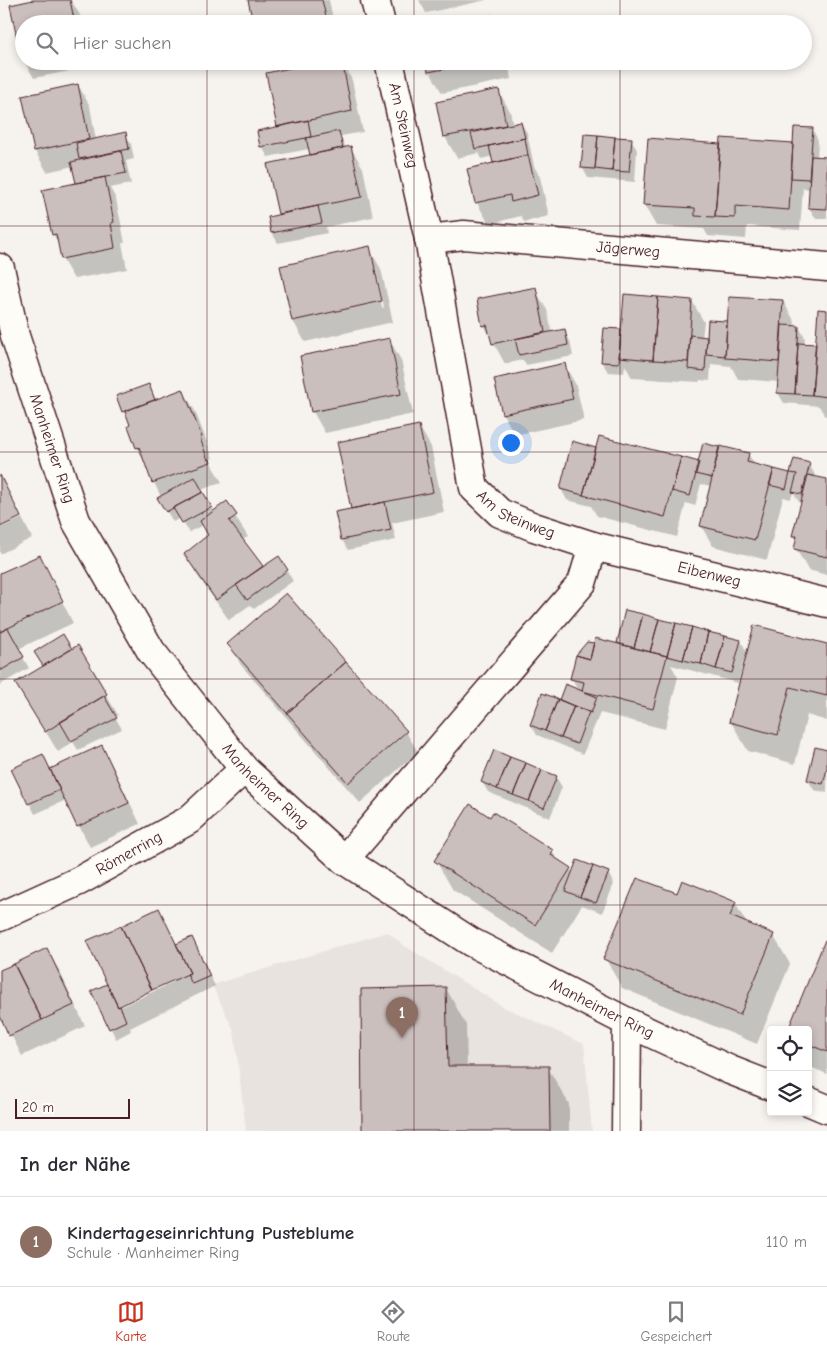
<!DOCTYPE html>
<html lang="de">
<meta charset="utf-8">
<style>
body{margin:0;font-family:"Comic Neue",sans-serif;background:#f7f7f7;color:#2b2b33}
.controls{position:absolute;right:15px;bottom:15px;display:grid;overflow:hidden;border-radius:5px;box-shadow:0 2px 8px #0003}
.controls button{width:45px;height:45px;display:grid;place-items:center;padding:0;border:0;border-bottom:1px solid #e1e1e2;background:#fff;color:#2b2b33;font:25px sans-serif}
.scale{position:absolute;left:15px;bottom:12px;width:115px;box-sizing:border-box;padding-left:5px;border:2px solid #4a1f2b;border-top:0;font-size:14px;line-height:18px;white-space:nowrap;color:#4a1f2b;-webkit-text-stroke:4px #fdfcf7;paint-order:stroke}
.you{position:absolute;left:510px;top:442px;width:18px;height:18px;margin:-12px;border:4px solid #fff;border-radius:50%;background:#1a73e8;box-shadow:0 0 0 8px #1a73e833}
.badge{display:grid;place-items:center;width:32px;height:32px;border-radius:50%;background:#c8321e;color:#fff;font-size:16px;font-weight:700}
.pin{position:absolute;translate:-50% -41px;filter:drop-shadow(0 1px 2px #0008)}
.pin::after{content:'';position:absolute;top:26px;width:18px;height:15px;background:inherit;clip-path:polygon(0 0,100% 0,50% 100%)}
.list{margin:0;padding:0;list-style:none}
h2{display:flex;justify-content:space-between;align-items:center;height:65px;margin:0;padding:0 20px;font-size:21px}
h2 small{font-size:16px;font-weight:400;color:#7c7c81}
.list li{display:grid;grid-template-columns:32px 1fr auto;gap:15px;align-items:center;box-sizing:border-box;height:90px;padding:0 20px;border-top:1px solid #e1e1e2}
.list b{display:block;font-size:19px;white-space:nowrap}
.list p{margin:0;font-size:16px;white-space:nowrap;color:#7c7c81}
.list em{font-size:16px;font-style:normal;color:#7c7c81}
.icon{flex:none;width:28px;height:28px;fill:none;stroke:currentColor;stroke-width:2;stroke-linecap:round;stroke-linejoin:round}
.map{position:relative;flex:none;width:827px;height:1131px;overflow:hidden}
.search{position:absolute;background:#fff;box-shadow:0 2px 8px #0003;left:15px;right:15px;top:15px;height:55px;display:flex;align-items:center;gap:12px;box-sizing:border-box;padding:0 18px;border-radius:28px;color:#7c7c81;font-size:19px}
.sheet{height:155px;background:#fff}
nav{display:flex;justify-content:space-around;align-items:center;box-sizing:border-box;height:70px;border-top:1px solid #e1e1e2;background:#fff;font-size:14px;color:#7c7c81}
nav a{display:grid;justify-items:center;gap:2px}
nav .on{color:#c8321e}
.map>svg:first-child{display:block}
</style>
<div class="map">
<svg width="827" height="1131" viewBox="0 0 827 1131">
<rect width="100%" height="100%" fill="#f6f3ef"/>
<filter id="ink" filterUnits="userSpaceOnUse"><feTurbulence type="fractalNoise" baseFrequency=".02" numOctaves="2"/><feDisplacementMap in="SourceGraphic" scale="10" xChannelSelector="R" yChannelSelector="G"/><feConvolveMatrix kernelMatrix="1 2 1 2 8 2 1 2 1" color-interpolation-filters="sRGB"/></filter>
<g filter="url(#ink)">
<path fill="#e9e3e0" d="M387,932L405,946L504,1007L584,1044L592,1131H246L234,1031L212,985Z"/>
<path fill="#0003" fill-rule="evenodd" d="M39,0H71L80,15L81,24H24V61L11,6Z
M254,0H329L334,24H256L253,18Z
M419,0H487L426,13Z
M24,61H89L90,67L34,78Z
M265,61H282L267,64Z
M303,61H342L352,80L363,132L341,136L346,149L351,148L363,168L373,217L326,227L327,233L278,243L272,233L269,218L280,215L279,214L311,156L309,149L268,157L262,147L259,132L279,128L305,66Z
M427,61H508L511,79L442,93L430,72Z
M78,85L90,106L96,140L125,133L131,144L134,159L126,161L131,184L110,188L116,199L125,243H122L127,269L74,279L62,259L59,245L53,234L78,184L73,166L47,172L35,151L24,97Z
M498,90L510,111L513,125L521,123L527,133L534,166L540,177L549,216L524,222L521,216L489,224L477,203L469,170L494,164L493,156L482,159L479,153L457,158L445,137L437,103Z
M812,129L818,140L817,158L827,159V219L815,218L809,207L810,189L803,188L800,230L747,226L746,239L708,236L704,229L656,226L644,205L649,140L721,145L792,144L794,147Z
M631,139L637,150L635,182L588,178L582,167Z
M369,248L381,269L393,322L305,342L293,321L281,267ZM373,268H376L384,307L382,308Z
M535,289L547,310L552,332L564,330L570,341L573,356L526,365L523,360L505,364L484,325Z
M692,301L704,322L702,338H708L726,323L728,326L783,301L795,322L794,327H799L805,338L804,345L817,346L827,311V416H825L819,406L784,403L778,393L779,382L738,379L731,366L711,364L710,381L700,380L699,382L632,378L625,365L624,373L608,372L602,362L605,329L622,330Z
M389,339L401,360L413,414L325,433L313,412L302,357Z
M564,364L576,385L584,420L515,435L503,414L495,380Z
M148,385L156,400L183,390L195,411L213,458L210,459L214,469L222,482L201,490L214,512L227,503L248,537L242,540L263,568L279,558L293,581L254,609L250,605L229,620L197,575L185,554L210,536L203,525L189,532L180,518L173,522L159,498L161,497L137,447L132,425L123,411Z
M419,426L431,447L444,512L392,523L396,540L348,550L342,540L352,510Z
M600,437L700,464L718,448L720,451L748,454L755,465L791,474L794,460L809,464L815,475L814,478L827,480V575L808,570L796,549L797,542L793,535L802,503L799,502L793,492L791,499L783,497L767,560L713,546L701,526L711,486L701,484L695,506L686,503L677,537L597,516L591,506L567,500L561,489L597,449Z
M22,518L32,538L0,554V528Z
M39,556L73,623L18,649L29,668L0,685V575Z
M626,611L741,641L748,654L827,645V721L807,715L795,764L748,751L731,722L746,664L743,663L738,683L671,665L678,677L665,729L600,713L583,754L537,735L531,725L559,701L579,691L572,679L620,645L618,643Z
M229,644L406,732L418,752L360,803L241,665Z
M78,647L118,715L115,717L122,729L78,750L73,742L58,752L29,704L44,667L35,652L72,650Z
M101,747L113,767L140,824L90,847L66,800L35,814L13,770L50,771Z
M827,751V793L814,790L808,780Z
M556,777L562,787L550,818L488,792L482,782Z
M552,851L558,861L570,869L573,874L608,873L614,884L602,913L582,905L552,953L453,890L436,861Z
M677,895L735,903L747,924L773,935L790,964L757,1044L622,988L605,958Z
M158,910L177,945L197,949L215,986L130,1028L131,1031L116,1039L93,992L108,984ZM172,980L173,982L119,1008V1006Z
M827,942V1074L808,1066V1030Z
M47,950L59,970L85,1026L22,1056L0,1013V972Z
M446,988L466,1025L467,1067L548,1068L569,1104V1131H363Z"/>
<path fill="#cbbfbe" stroke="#4a1f2b" d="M33,0H70L75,24H24V57L21,58L10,5Z
M248,0H322L327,21L312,24H257L256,17L252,18Z
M492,15L493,24H444Z
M323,61H342L352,111L277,127L266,73Z
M426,61H487L428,72Z
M78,84L89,139L34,151L22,96Z
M499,89L506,125L443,137L436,102Z
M308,120L311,137L260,147L257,131Z
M521,122L525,138L475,149L471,133Z
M794,127L813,128L809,179L791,178Z
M339,131L343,148L310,155L306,138Z
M126,132L129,149L79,159L76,143Z
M584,134L598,135L595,169L581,168Z
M598,135L615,137L612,171L595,169Z
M615,137L632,138L629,172L612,171Z
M525,138L528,155L493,163L489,146Z
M648,138L720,144L715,217L695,216V208L643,205Z
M721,138L793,143L789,210L735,206V218L715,217Z
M351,146L362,197L278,214L267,164Z
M121,151L126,173L76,183L71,162Z
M528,155L538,195L511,202L510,195L475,203L467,169Z
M811,156L827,157V209L808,208Z
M105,177L114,222L111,223L115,248L61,259L56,234L52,235L42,190Z
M318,206L322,223L271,233L268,217Z
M370,246L382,301L292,321L280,266Z
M536,287L545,332L492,344L487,325L482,326L477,299Z
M624,294L658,297L653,360L619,357Z
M658,297L692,300L688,362L653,360Z
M729,297L783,300L779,362L725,358Z
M818,309L827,310V397L812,395Z
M708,320L727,321L725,356L706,354Z
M782,325L799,326L795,394L777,393Z
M604,328L621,329L619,363L601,362Z
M565,329L568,345L519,355L515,339Z
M690,335L707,337L705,371L688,369Z
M390,338L401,394L311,412L300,356Z
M798,343L816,344L812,395L795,394Z
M565,363L573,399L502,414L494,379Z
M149,384L155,400L122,412L116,396Z
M183,389L202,437L200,438L208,460L210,459L211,462L152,483L139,447L136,448L128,426L130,425L125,411Z
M419,425L433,492L351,509L337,442Z
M599,436L681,457L665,517L583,495Z
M572,441L596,448L583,495L560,489Z
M703,443L719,447L712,478L695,474Z
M720,446L749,453L747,462L774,469L755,540L700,526Z
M681,457L699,462L690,496L672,491Z
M794,459L810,463L802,494L792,492L797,474L790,473Z
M774,469L790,473L786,489L769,485Z
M0,475L21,517L0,527Z
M808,475L827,479V557L794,549L797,536H792Z
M195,477L203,492L166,512L157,498Z
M203,492L212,507L182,523L173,508Z
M227,501L237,515L229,521L263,566L216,600L184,554L208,535L200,521Z
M385,502L391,530L341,540L335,512Z
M40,555L63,601L0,632V573Z
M279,556L288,570L247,600L236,585Z
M286,593L346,662L287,713L227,644Z
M625,610L643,614L634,648L617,643Z
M643,614L659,619L650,652L634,648Z
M659,619L676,623L667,656L650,652Z
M676,623L692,627L683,660L667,656Z
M754,625L827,644V696L790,687L778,735L729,722Z
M692,627L708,632L701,664L683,660Z
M8,628L24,657L0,671V632Z
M708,632L725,636L716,669L701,664Z
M63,634L72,649L43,666L34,652Z
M725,636L741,640L732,673L716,669Z
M595,638L667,656L653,709L582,691L584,682L570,679L576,655L590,659Z
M587,642L594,643L590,659L576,655Z
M78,645L107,694L45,732L15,683Z
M346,662L407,731L348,783L287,713Z
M565,684L597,697L591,713L559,700Z
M542,693L558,699L545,731L530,725Z
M104,696L117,718L71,741L60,722Z
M558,699L574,706L561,738L545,731Z
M574,706L589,712L577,744L561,738Z
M102,745L129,803L77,827L50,769Z
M815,747L827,750V769L823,784L807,780Z
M494,750L510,757L497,789L481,782Z
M43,754L60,790L28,804L11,769Z
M510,757L526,763L513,795L497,789Z
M526,763L542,770L529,801L513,795Z
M542,770L557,776L544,808L529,801Z
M470,804L490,817L493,812L553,850L551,855L571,868L535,925L434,861Z
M577,860L593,866L580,897L565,891Z
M593,866L609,872L596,903L580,897Z
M637,878L677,893L682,880L736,902L730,916L774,934L740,1015L603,959Z
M159,908L190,973L152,990L121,926Z
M121,926L152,990L118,1007L86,941Z
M192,937L210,976L192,984L187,974L190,973L176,944Z
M825,940L827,941V1052L808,1044V1030H788Z
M47,948L74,1005L42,1020L14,964Z
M14,964L42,1020L9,1036L0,1016V970Z
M107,984L118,1007L120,1006L126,1021L109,1029L91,991Z
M446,987L448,1066H549L550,1131H362L361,989Z"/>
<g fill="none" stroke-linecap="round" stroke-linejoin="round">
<defs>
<g id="minor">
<path d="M375,0L381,24"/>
<path id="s1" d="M389,61L429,239L474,488L500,513L534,527L593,546L827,603"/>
<path id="s2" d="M429,239L464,235L827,267"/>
<path id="s3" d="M0,268L15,336L76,521L151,651L244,769L344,860L471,942L627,1022L730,1070L771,1086"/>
<path d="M344,860L582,583L593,546"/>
<path id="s4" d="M0,917L79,881L189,820L244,769"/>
<path d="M808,1101L827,1109"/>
<path d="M626,1131L627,1022"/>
</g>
</defs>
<use href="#minor" stroke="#4a1f2b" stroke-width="31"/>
<use href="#minor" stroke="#fdfcf7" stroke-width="28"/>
</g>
</g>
<path fill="none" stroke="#4a1f2b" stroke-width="1" stroke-opacity="0.55" d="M207,0V24M414,0V24M620,0V24M207,61V1131M414,61V1131M620,61V1131M0,226H827M0,452H827M0,679H827M0,905H827"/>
<g text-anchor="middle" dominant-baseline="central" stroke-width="4" stroke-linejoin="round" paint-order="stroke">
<g font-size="16" fill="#4a1f2b" stroke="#fdfcf7">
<text stroke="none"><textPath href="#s1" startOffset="66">Am Steinweg</textPath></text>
<text stroke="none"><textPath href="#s2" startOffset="200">Jägerweg</textPath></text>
<text stroke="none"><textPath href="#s3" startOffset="188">Manheimer Ring</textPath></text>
<text stroke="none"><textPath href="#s1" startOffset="486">Am Steinweg</textPath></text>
<text stroke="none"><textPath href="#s1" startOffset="690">Eibenweg</textPath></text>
<text stroke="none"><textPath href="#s3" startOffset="592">Manheimer Ring</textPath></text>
<text stroke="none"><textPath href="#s4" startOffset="144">Römerring</textPath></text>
<text stroke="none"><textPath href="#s3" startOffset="998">Manheimer Ring</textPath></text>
</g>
</g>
</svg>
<div class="controls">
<button><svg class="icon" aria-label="locate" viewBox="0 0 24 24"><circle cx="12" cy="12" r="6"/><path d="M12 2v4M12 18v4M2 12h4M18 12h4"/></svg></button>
<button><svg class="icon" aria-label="layers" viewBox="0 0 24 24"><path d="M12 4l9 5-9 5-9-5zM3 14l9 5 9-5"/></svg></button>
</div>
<div class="scale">20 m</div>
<div class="you"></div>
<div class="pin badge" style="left:402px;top:1038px;background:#8d6e63">1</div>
<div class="search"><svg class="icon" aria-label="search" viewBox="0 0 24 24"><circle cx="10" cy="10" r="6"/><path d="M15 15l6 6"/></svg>Hier suchen</div>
</div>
<section class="sheet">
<h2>In der Nähe<small></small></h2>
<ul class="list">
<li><span class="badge" style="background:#8d6e63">1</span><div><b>Kindertageseinrichtung Pusteblume</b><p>Schule · Manheimer Ring</p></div><em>110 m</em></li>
</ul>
</section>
<nav>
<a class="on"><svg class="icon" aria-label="map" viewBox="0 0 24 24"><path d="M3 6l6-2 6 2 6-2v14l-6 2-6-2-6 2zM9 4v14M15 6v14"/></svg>Karte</a>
<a><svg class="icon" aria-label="directions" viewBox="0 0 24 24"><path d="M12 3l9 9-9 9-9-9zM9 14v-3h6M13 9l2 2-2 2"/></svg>Route</a>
<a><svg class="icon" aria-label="saved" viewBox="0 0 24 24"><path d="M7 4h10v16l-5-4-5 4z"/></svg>Gespeichert</a>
</nav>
